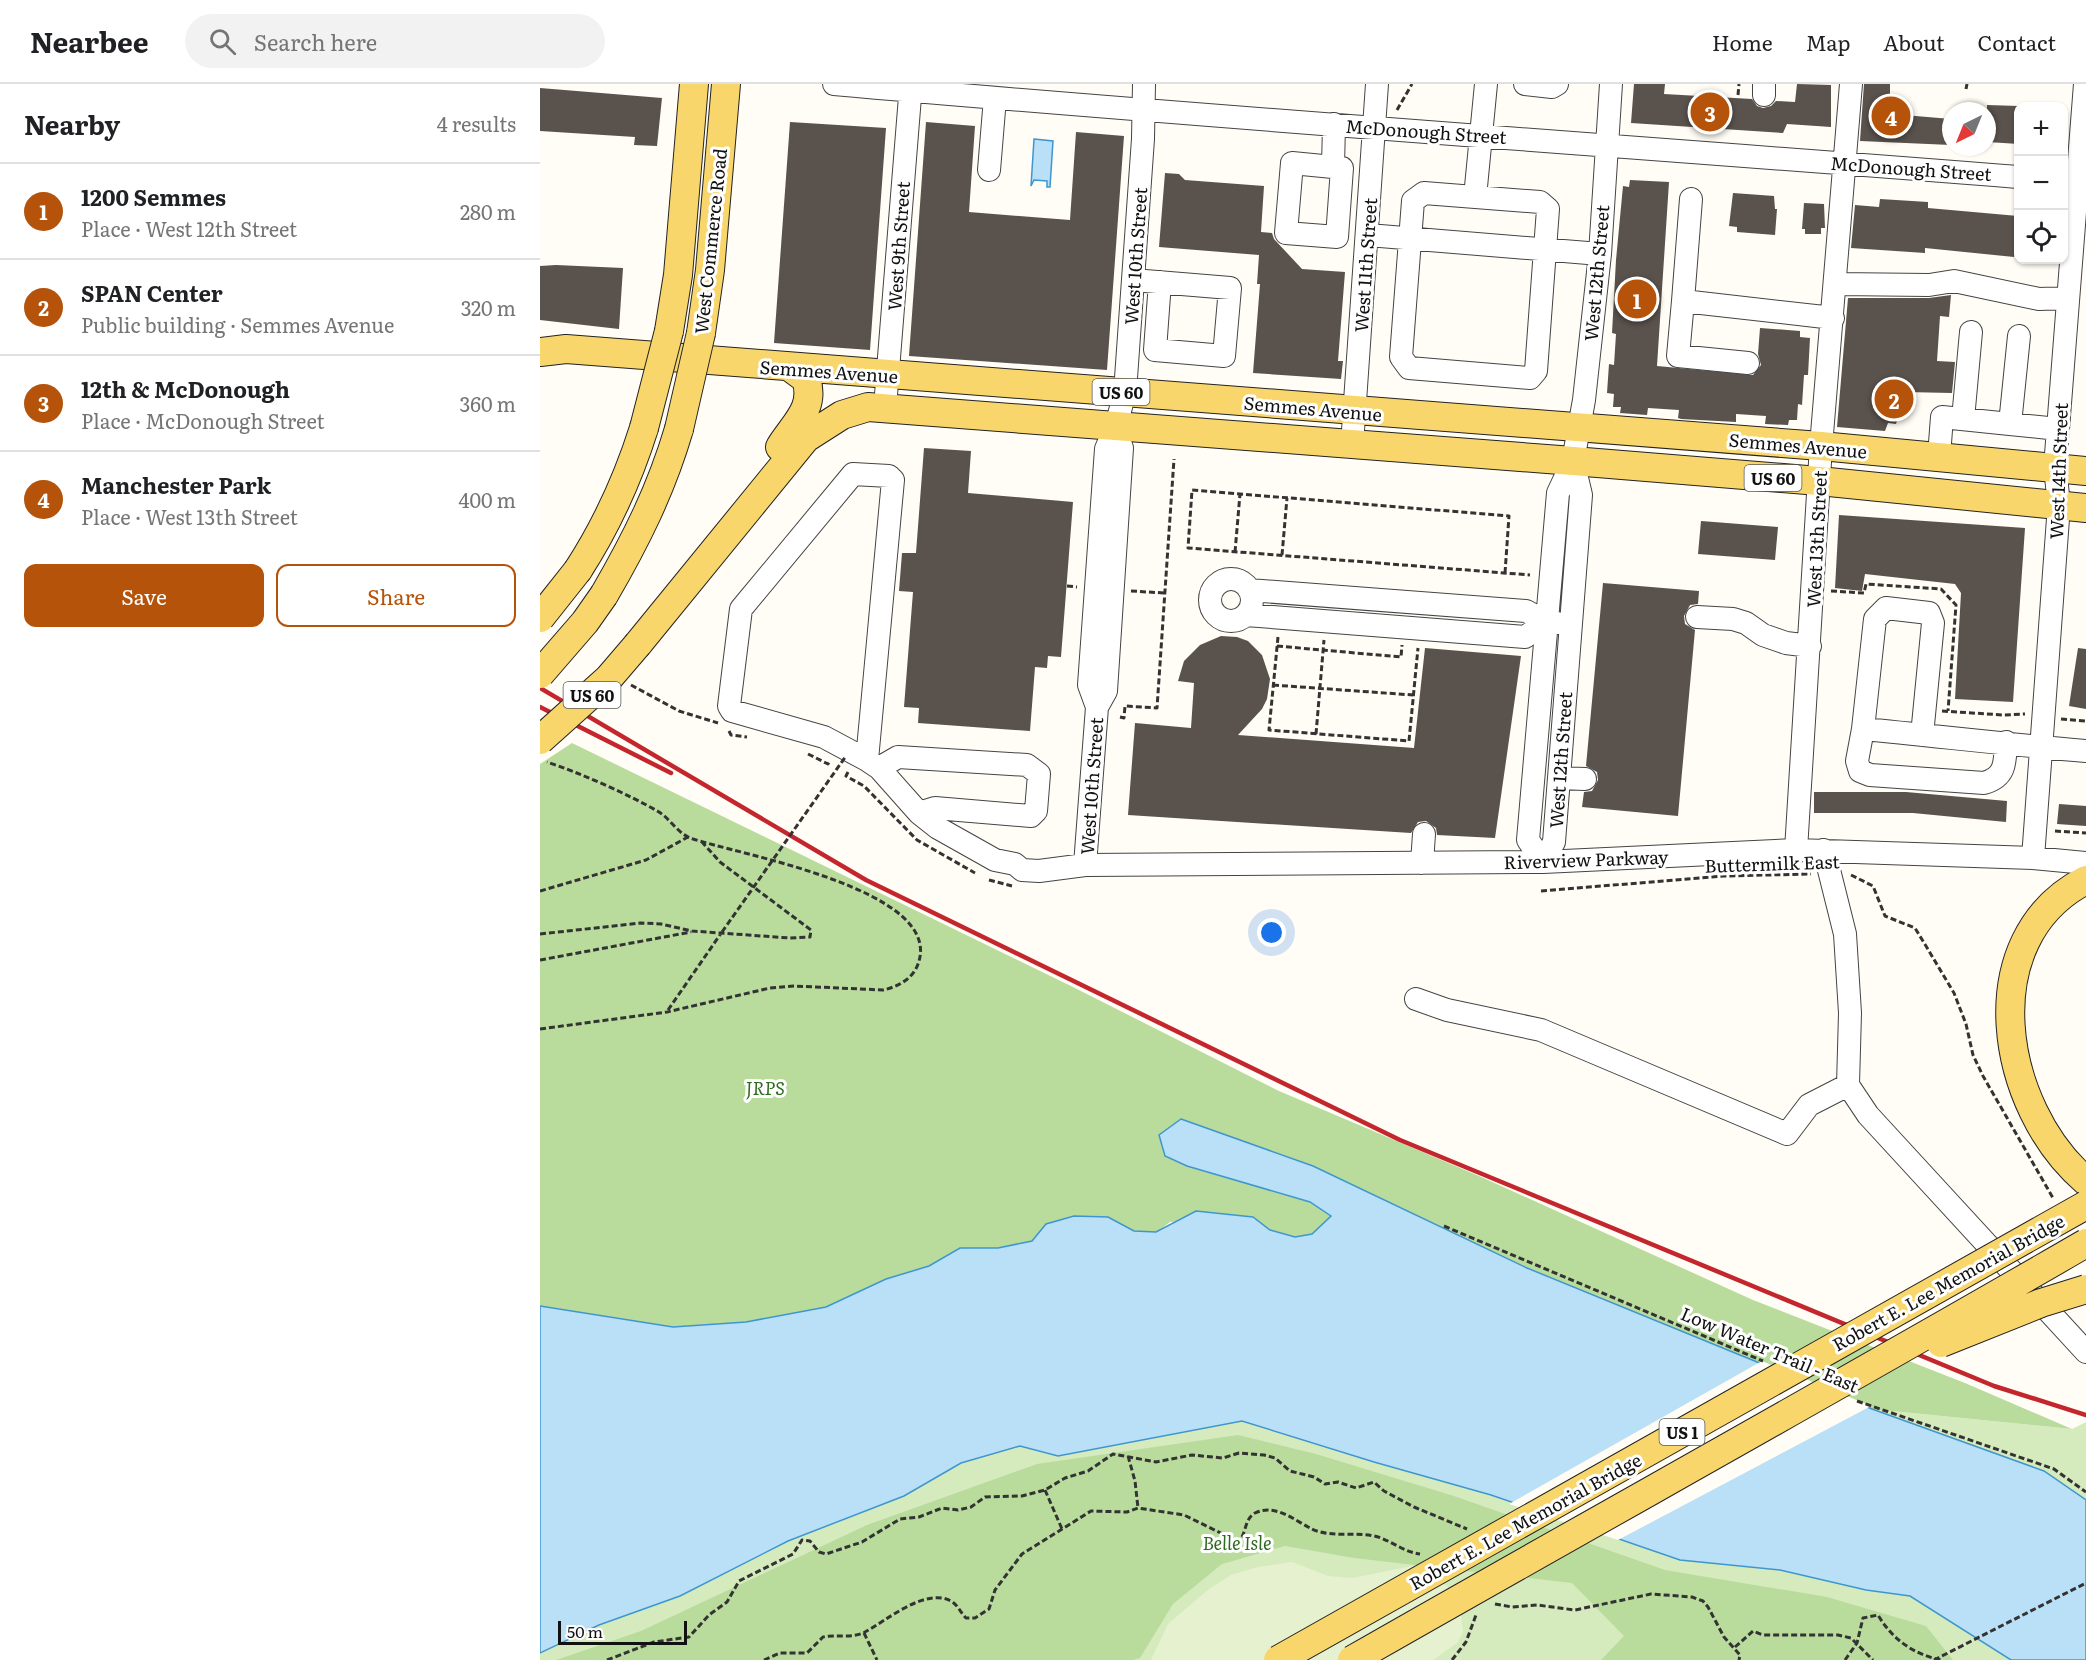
<!DOCTYPE html>
<meta charset="utf-8">
<style>
body{margin:0;font-family:Literata,serif;background:#f2f2f2;color:#202124}
.controls{position:absolute;right:18px;top:18px;display:grid;overflow:hidden;border-radius:12px;box-shadow:0 2px 4px #0004}
.controls button{width:54px;height:54px;display:grid;place-items:center;padding:0;border:0;border-bottom:2px solid #e0e0e0;background:#fff;color:#202124;font:30px sans-serif}
.compass{position:absolute;left:1402px;top:18px;width:54px;height:54px;border-radius:50%;background:#fff;box-shadow:0 2px 4px #0004;rotate:223deg}
.scale{position:absolute;left:18px;bottom:15px;width:129px;box-sizing:border-box;padding-left:6px;border:3px solid #111;border-top:0;font-size:16px;line-height:21px;white-space:nowrap;color:#111;-webkit-text-stroke:4px #fff;paint-order:stroke}
.you{position:absolute;left:732px;top:849px;width:21px;height:21px;margin:-15px;border:4px solid #fff;border-radius:50%;background:#1a73e8;box-shadow:0 0 0 9px #1a73e833}
.badge{display:grid;place-items:center;width:39px;height:39px;border-radius:50%;background:#b45309;color:#fff;font-size:20px;font-weight:700}
.pin{position:absolute;translate:-50% -50%;border:3px solid #fff;box-shadow:0 2px 6px #0006}
.list{margin:0;padding:0;list-style:none}
h2{display:flex;justify-content:space-between;align-items:center;height:78px;margin:0;padding:0 24px;font-size:26px}
h2 small{font-size:20px;font-weight:400;color:#757577}
.list li{display:grid;grid-template-columns:39px 1fr auto;gap:18px;align-items:center;box-sizing:border-box;height:96px;padding:0 24px;border-top:2px solid #e0e0e0}
.list b{display:block;font-size:22px;white-space:nowrap}
.list p{margin:0;font-size:20px;white-space:nowrap;color:#757577}
.list em{font-size:20px;font-style:normal;color:#757577}
.actions{display:flex;gap:12px;padding:18px 24px}
.actions a{flex:1;padding:14px 0;border:2px solid #b45309;border-radius:12px;text-align:center;font-size:21px;color:#b45309}
.actions .main{background:#b45309;color:#fff}
.icon{flex:none;width:33px;height:33px;fill:none;stroke:currentColor;stroke-width:2;stroke-linecap:round;stroke-linejoin:round}
.map{position:relative;flex:none;width:1546px;height:1576px;overflow:hidden}
header{display:flex;align-items:center;gap:36px;box-sizing:border-box;height:84px;padding:0 30px;background:#fff;border-bottom:2px solid #e0e0e0}
header strong{font-size:28px}
nav{display:flex;gap:33px;margin-inline-start:auto;font-size:21px}
.search{width:420px;height:54px;background:#f2f2f2;display:flex;align-items:center;gap:15px;box-sizing:border-box;padding:0 21px;border-radius:33px;color:#757577;font-size:22px}
main{display:flex}
aside{flex:1;background:#fff}
.map>svg:first-child{display:block}
</style>
<header>
<strong>Nearbee</strong>
<div class="search"><svg class="icon" aria-label="search" viewBox="0 0 24 24"><circle cx="10" cy="10" r="6"/><path d="M15 15l6 6"/></svg>Search here</div>
<nav><a>Home</a><a>Map</a><a>About</a><a>Contact</a></nav>
</header>
<main>
<aside>
<h2>Nearby<small>4 results</small></h2>
<ul class="list">
<li><span class="badge">1</span><div><b>1200 Semmes</b><p>Place · West 12th Street</p></div><em>280 m</em></li>
<li><span class="badge">2</span><div><b>SPAN Center</b><p>Public building · Semmes Avenue</p></div><em>320 m</em></li>
<li><span class="badge">3</span><div><b>12th &amp; McDonough</b><p>Place · McDonough Street</p></div><em>360 m</em></li>
<li><span class="badge">4</span><div><b>Manchester Park</b><p>Place · West 13th Street</p></div><em>400 m</em></li>
</ul>
<div class="actions"><a class="main">Save</a><a>Share</a></div>
</aside>
<div class="map">
<svg width="1546" height="1576" viewBox="0 0 1546 1576">
<rect width="100%" height="100%" fill="#fffdf5"/>
<path fill="#d5ebbd" d="M1332,1325L1532,1345L1546,1338V1416L1504,1387Z
M702,1337L834,1378L951,1411L1140,1476L1240,1486L1326,1506L1370,1512L1471,1576H0V1569L59,1541L140,1512L248,1457L364,1412L421,1379L480,1362L518,1372Z"/>
<path fill="#b9dc9c" d="M32,659L531,902L739,1007L939,1092L1213,1216L1425,1299L1532,1345L1332,1325L987,1184L773,1082L625,1072L647,1082L770,1118L792,1132L772,1150L755,1153L730,1146L713,1133L630,1138L617,1148L594,1147L568,1133L506,1140L493,1157L458,1164H420L389,1182L346,1195L286,1223L206,1238L133,1243L0,1222V680Z
M698,1351L776,1370L914,1412L1125,1486L1287,1513L1386,1542L1413,1576H1061L1084,1552L1032,1499L814,1474L745,1462L682,1480L633,1520L600,1574L593,1576H16L101,1547L327,1441L497,1380Z"/>
<path fill="#e6f2cf" d="M752,1478L788,1492L812,1494L877,1481L919,1511L923,1548L917,1559L893,1576H611L628,1540L669,1505L691,1491L718,1483Z"/>
<path fill="#b9e0f7" stroke="#3f96cf" stroke-width="1.5" d="M494,55L513,57L510,103H507V97L494,96L491,102Z
M641,1035L773,1082L987,1184L1332,1325L1504,1387L1546,1416V1576H1471L1370,1512L1326,1506L1240,1486L1140,1476L951,1411L834,1378L702,1337L518,1372L480,1362L421,1379L364,1412L248,1457L140,1512L59,1541L0,1569V1222L133,1243L206,1238L286,1223L346,1195L389,1182L420,1164H458L492,1157L506,1140L534,1132L568,1133L594,1147L616,1148L656,1127L713,1133L730,1146L755,1153L772,1150L791,1132L770,1118L647,1082L625,1072L619,1051Z"/>
<path fill="#fffdf5" d="M1222,1277L1331,1322L1078,1456L969,1420Z"/>
<path fill="#5a524d" d="M1094,0H1125L1124,10L1212,15L1217,22L1223,24L1231,22L1236,17L1255,18L1257,0L1291,1V43L1247,40L1243,49L1091,39Z
M1324,0H1350V10H1353L1352,30L1411,35V61L1320,57Z
M0,4L122,14L117,62L94,61L95,53L0,47Z
M1447,21L1479,22V60L1447,58Z
M250,38L346,44L330,266L234,259Z
M386,38L435,42L429,128L530,136L536,48L584,52L567,286L369,272Z
M625,89L639,90L645,96L724,102L721,148L732,149L734,155L762,185L805,188L798,277H803L801,295L713,289L720,200H717L719,171L619,163Z
M1090,96L1129,98L1117,282L1213,291L1221,281L1218,270L1220,244L1260,247V253L1270,254L1268,291H1264L1262,321L1258,320L1257,336H1249L1248,341L1225,340L1226,332L1196,330V338L1141,335L1138,334L1139,326L1108,324L1107,331L1080,329L1081,323H1073L1074,310L1067,309L1069,280L1074,281L1076,250L1072,249L1076,176L1083,102L1089,103Z
M1193,109L1234,112L1235,125H1237L1235,151L1197,148V143L1189,142Z
M1340,115L1388,118V124L1478,132L1474,173L1385,164V169L1311,164L1315,121L1339,123Z
M1264,119L1284,120L1285,144H1281V150H1265V145H1262Z
M16,181L83,184L79,245L0,236V182Z
M1411,211L1409,233L1400,232L1397,277L1415,278L1412,309L1365,308L1356,340L1348,339L1345,347L1297,343L1308,214H1389Z
M384,364L431,367L428,409L533,418L521,573L508,572L507,584L495,583L490,647L378,639L379,624L364,623L373,508L359,507L362,469H376Z
M1299,431L1485,444L1473,618L1415,615L1421,509L1415,500L1325,490L1322,507L1295,504Z
M1161,437L1238,443L1235,476L1158,470Z
M1063,499L1159,507L1158,520L1150,521L1144,532L1145,540L1155,546L1138,732L1042,723L1044,708L1052,707L1058,696L1057,688L1046,682Z
M681,552L697,553L708,557L722,571L730,595L727,615L722,625L698,651L874,664L885,564L981,572L955,754L897,751L896,744L886,737L878,738L871,749L588,731L595,639L651,644L654,599L638,597L644,577L660,561Z
M1538,564L1546,565V625L1529,622Z
M1274,708H1366L1467,717L1466,738L1373,729H1274Z
M1519,720L1546,722V742L1517,740Z"/>
<g fill="none" stroke-linecap="round" stroke-linejoin="round">
<defs>
<path id="minor" d="M294,0C688,35 1084,62 1478,93
M985,0L1012,3L1017,0
M1224,11V0
M793,83L802,84L797,153L746,149L752,79L793,83L794,40
M449,86L455,14
M884,109L1000,118L1008,125L996,287L990,294L869,284L861,273L873,117Z
M935,113L946,0
M1151,115L1143,217L1293,234
M828,151L1060,170
M593,196L690,204L684,272L615,266L620,198
M1296,200L1389,201L1414,197L1499,215L1528,214
M1143,217L1138,272L1208,279
M345,323L371,0
M1423,335L1431,248
M1470,340L1518,345
M812,361L837,0
M1399,372L1402,333L1470,340L1479,252
M1033,377L1041,411L1014,758L1003,778L988,756L1018,409L1033,377L1044,316L1060,170L1071,0
M670 516a21 21 0 1 1 42 0a21 21 0 1 1-42 0Z
M709,506L986,527L1006,538L1017,539
M706,531L985,553L1006,538
M1157,533L1193,535L1206,539L1223,551L1246,559L1270,562
M557,623L549,601L566,365L576,342L585,308L603,55L604,0
M1323,645L1317,677L1320,687L1330,691L1444,699C1466,693 1465,678 1466,658
M1382,651L1393,539L1389,529L1346,524L1335,535L1323,645C1397,652 1472,661 1546,667
M327,676L353,396L349,392L313,390L201,525L189,622L192,627L284,653L327,676L339,684L379,729L398,744L455,776L475,780L482,786L499,787L545,781L1003,778L1256,766L1493,774L1546,779
M339,684L358,673L487,681L499,690L496,727L491,732L395,724L379,729
M1019,694L1045,695
M1256,766L1281,362L1311,0
M1284,766L1305,850L1310,929L1308,1001L1328,1031L1546,1268
M1493,774L1519,421L1515,383L1518,345L1545,0
M882,779L884,750
M545,781L557,623L566,607L582,364L580,358
M876,915L907,926L1001,946L1247,1050L1269,1021L1308,1001"/>
<path id="major" d="M129,247L138,191L154,0
M161,249L170,186L186,0
M0,268L26,265L1281,362L1546,387
M240,363C254,340 276,324 266,295L251,284
M38,486C67,441 88,395 104,344
M64,511C96,456 121,406 139,345
M98,560L266,354L302,331L328,323L1033,377L1279,397L1546,424
M1546,796C1431,855 1460,1024 1546,1097"/>
</defs>
<use href="#minor" stroke="#444" stroke-width="24"/>
<use href="#major" stroke="#222" stroke-width="30"/>
<path stroke="#333" stroke-width="3" stroke-dasharray="6 3" stroke-linecap="butt" d="M1426,5L1427,0
M1198,11L1199,0
M857,26L872,0
M695,468L700,410
M742,471L747,414
M965,489L969,432L652,406L648,464L990,491
M527,502L537,503
M591,507L625,509
M1291,507L1324,509L1326,500L1401,505L1416,521L1408,627
M738,553L729,646L869,657L878,564
M737,562L861,573L862,561
M91,601L139,627L178,639
M733,601L873,611
M1402,627L1463,631L1485,630
M580,633L584,634L585,622L617,624L634,375
M1521,635L1546,637
M189,647L191,651L207,653
M776,650L784,556
M268,670L288,680L290,677
M308,688L306,692L324,702L377,756L435,789
M1515,747L1546,749
M1311,791L1333,802L1345,832L1375,844L1386,862L1414,909L1426,940L1433,971L1443,992L1513,1114
M449,796L472,802
M0,807L106,776L148,753
M1001,807L1184,792L1271,790
M0,850L101,839L121,840L152,847L250,854L270,853L271,846L180,778L162,758
M0,876L151,848
M128,926L182,848
M0,945L127,928L230,904L254,902L343,906C357,903 373,895 378,880C406,805 195,770 150,754C138,749 130,735 119,728C88,710 40,689 7,678
M904,1142L1223,1277
M1317,1317L1514,1385L1546,1408
M588,1372L595,1397L598,1424
M505,1406L522,1445
M955,1520L972,1523L997,1521L1035,1526L1111,1510L1152,1513L1163,1517L1168,1523L1184,1553L1200,1571L1199,1576
M324,1549L337,1576
M1195,1563L1213,1547L1223,1551H1298L1311,1554L1333,1576
M67,1576L114,1558L149,1553L169,1531L187,1518L199,1497L253,1470L262,1456L270,1457L279,1468L286,1470L322,1458L360,1435L379,1433L402,1424L418,1426L431,1423L445,1413L482,1412L505,1406L525,1394L548,1387L573,1370L616,1378L652,1371L683,1374L699,1369L724,1371L735,1374L750,1387L774,1393L785,1400L798,1398L816,1404L834,1398L844,1407L874,1423L927,1445
M224,1576L240,1569H267L283,1553C296,1550 312,1555 325,1548C346,1537 385,1503 411,1517C418,1521 420,1528 426,1534H435L449,1525L455,1506L482,1470L551,1427L587,1428L598,1424L644,1431L695,1456L702,1453C706,1445 706,1434 715,1429C736,1419 755,1437 772,1445C793,1455 820,1446 841,1454C854,1459 865,1468 880,1470
M912,1576L926,1558L936,1531
M1305,1576L1317,1559L1323,1534L1338,1531C1352,1555 1374,1571 1402,1576"/>
<use href="#minor" stroke="#fff" stroke-width="22"/>
<use href="#major" stroke="#f9d66b" stroke-width="28"/>
<path stroke="#c4262e" stroke-width="4.5" d="M0,604L326,796L860,1056L1454,1302L1546,1331
M0,623L131,689"/>
<defs>
<path id="major-bridge" d="M104,344L129,247
M139,345L161,249
M0,534L38,486
M0,590L45,538L64,511
M0,656L68,595L98,560
M1401,1259L1501,1219L1546,1205
M738,1576L1546,1121
M812,1576C1057,1436 1303,1300 1546,1159"/>
</defs>
<use href="#major-bridge" stroke="#222" stroke-width="30" stroke-linecap="butt"/>
<path stroke="#333" stroke-width="3" stroke-dasharray="6 3" stroke-linecap="butt" d="M182,848L306,672
M1394,1576L1546,1499"/>
<use href="#major-bridge" stroke="#f9d66b" stroke-width="28"/>
</g>
<g text-anchor="middle" dominant-baseline="central" stroke-width="6" stroke-linejoin="round" paint-order="stroke">
<g fill="#fff" stroke="#585858" stroke-width="1.5">
<rect x="552.5" y="295" width="57" height="26" rx="4.5"/>
<rect x="1204.5" y="381" width="57" height="26" rx="4.5"/>
<rect x="23.5" y="598" width="57" height="26" rx="4.5"/>
<rect x="1119.5" y="1335" width="45" height="26" rx="4.5"/>
</g>
<g font-size="16" font-weight="bold" fill="#111">
<text x="581" y="308">US 60</text>
<text x="1233" y="394">US 60</text>
<text x="52" y="611">US 60</text>
<text x="1142" y="1348">US 1</text>
</g>
<g font-size="18" fill="#111" stroke="#fff">
<text transform="translate(886 47) rotate(4)">McDonough Street</text>
<text transform="translate(1371 84) rotate(4)">McDonough Street</text>
<text transform="translate(170 157) rotate(-84)">West Commerce Road</text>
<text transform="translate(358 162) rotate(-86)">West 9th Street</text>
<text transform="translate(595 172) rotate(-86)">West 10th Street</text>
<text transform="translate(825 181) rotate(-86)">West 11th Street</text>
<text transform="translate(1056 189) rotate(-85)">West 12th Street</text>
<text transform="translate(289 287) rotate(4)">Semmes Avenue</text>
<text transform="translate(773 324) rotate(5)">Semmes Avenue</text>
<text transform="translate(1258 361) rotate(5)">Semmes Avenue</text>
<text transform="translate(1518 387) rotate(-88)">West 14th Street</text>
<text transform="translate(1276 455) rotate(-87)">West 13th Street</text>
<text transform="translate(1020 676) rotate(-86)">West 12th Street</text>
<text transform="translate(551 702) rotate(-86)">West 10th Street</text>
<text transform="translate(1046 775) rotate(-2)">Riverview Parkway</text>
<text transform="translate(1232 779) rotate(-2)">Buttermilk East</text>
<text transform="translate(1408 1198) rotate(-29)">Robert E. Lee Memorial Bridge</text>
<text transform="translate(1230 1265) rotate(23)">Low Water Trail - East</text>
<text transform="translate(985 1437) rotate(-29)">Robert E. Lee Memorial Bridge</text>
</g>
<g font-size="18" font-style="italic" fill="#2f6b1f" stroke="#fff">
<text x="225" y="1003">JRPS</text>
<text x="697" y="1458">Belle Isle</text>
</g>
</g>
</svg>
<div class="controls">
<button>+</button>
<button>−</button>
<button><svg class="icon" aria-label="locate" viewBox="0 0 24 24"><circle cx="12" cy="12" r="6"/><path d="M12 2v4M12 18v4M2 12h4M18 12h4"/></svg></button>
</div>
<svg class="compass" viewBox="-18 -18 36 36"><path d="M0-13l5 13h-10z" fill="#e53935"/><path d="M0 13l5-13h-10z" fill="#757577"/></svg>
<div class="scale">50 m</div>
<div class="you"></div>
<div class="pin badge" style="left:1097px;top:215px">1</div>
<div class="pin badge" style="left:1354px;top:315px">2</div>
<div class="pin badge" style="left:1170px;top:28px">3</div>
<div class="pin badge" style="left:1351px;top:32px">4</div>
</div>
</main>
